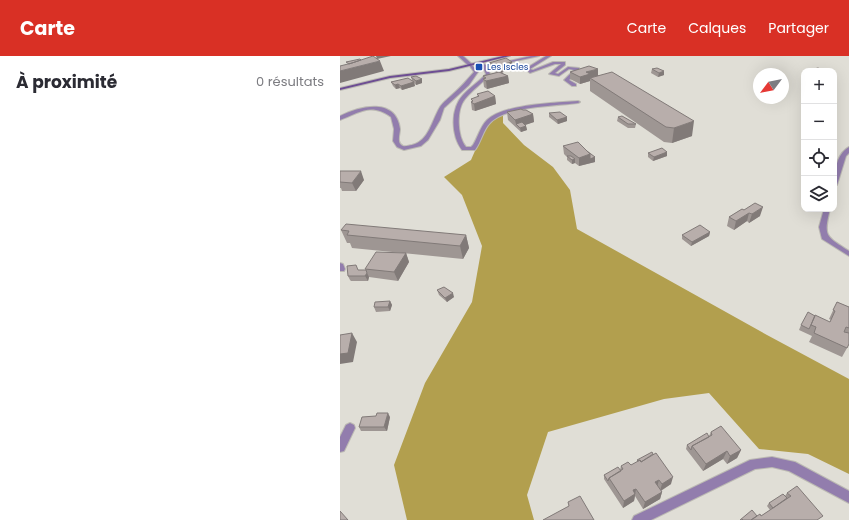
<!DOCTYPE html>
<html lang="fr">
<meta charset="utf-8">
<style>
body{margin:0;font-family:Poppins,sans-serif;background:#f7f7f7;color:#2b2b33}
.controls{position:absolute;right:12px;top:12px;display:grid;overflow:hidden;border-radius:8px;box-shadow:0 4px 16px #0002}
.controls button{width:36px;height:36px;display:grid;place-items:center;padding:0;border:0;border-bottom:1px solid #e1e1e2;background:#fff;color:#2b2b33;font:20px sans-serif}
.compass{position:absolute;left:413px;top:12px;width:36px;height:36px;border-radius:50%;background:#fff;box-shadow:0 4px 16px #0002;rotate:238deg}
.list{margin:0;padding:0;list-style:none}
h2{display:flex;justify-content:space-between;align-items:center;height:52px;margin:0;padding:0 16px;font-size:17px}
h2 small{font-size:13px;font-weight:400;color:#7c7c81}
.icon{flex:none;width:22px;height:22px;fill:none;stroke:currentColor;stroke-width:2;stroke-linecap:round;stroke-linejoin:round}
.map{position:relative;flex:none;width:509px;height:464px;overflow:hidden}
header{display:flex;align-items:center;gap:24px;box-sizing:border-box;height:56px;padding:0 20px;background:#d93025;color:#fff}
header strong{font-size:19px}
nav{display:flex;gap:22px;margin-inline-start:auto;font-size:14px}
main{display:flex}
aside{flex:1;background:#fff}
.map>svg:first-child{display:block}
</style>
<header>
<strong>Carte</strong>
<nav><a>Carte</a><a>Calques</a><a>Partager</a></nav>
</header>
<main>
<aside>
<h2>À proximité<small>0 résultats</small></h2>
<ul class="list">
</ul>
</aside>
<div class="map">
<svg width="509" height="464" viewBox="0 0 509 464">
<rect width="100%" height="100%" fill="#e0ded6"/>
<path fill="#b29f4e" d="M163,58V67L184,89L213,111L230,134L237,173L427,279L509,323V418L468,398L419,393L369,337L324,343L208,376L187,439L194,464H67L54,409L85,327L132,246L142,190L122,139L104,121L131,104L148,65Z"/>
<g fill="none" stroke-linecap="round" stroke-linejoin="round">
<defs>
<path id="lane" d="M118,0H123L133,9L129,10Z
M191,0H199L162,8L160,7Z
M206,0H211L190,13L193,14L213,6H225V9L215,17L218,18L228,11L239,12V14L229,24L236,28V30H232L224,24L234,14L229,13L219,20L209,18L221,8H215L190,17L185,13Z
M144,8L146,9L150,18C143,27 133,33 125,43C116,54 117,80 126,91H131L133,89C138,81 140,71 147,64C164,48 214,47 238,45L240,46L238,47C216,50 166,50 150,67C143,74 141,86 135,94H122C111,79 110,53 123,39C130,31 139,26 146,18L142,9Z"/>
<path id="street" d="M131,8L138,16L129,29L104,52L100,64L88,84L81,90L64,94L57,91L53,85L54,73L51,61C31,46 19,57 0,64V60C20,50 56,41 60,73C60,78 56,87 63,90C66,91 69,89 72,89C89,85 92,64 100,51C103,46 109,42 113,38C121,31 127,24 134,16L129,9Z
M509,91V97L506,100L497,129L494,131C494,118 496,98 509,91Z
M484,153H490C483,181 486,180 509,195V200L482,183L479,171Z
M0,207L3,208L5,213L4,215H0Z
M10,367L14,369L15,372L4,395L0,396V381L6,369Z
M432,401L455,406L509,435V447L449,415L432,411L415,413L311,464H292L294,460L410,404Z"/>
<path id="secondary" d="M163,0H170L109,15L50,22L0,34V32L50,20L109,13Z"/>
</defs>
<use href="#lane" stroke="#bcbab3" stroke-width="2"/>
<use href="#street" stroke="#bcbab3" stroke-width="2"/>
<use href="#secondary" stroke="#bcbab3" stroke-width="2"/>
<use href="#lane" fill="#927dad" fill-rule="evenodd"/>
<use href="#street" fill="#927dad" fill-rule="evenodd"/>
<use href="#secondary" fill="#6d4d93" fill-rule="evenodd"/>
</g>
<path fill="#9e9693" d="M172,6L173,13L165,15L162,17L168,20L169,27L147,33L144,31L143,23H144L143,20L158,16L150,14L149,7Z
M312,13L324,19L318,21L311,17Z
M230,16L258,19L352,80L332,87L324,86L250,35V25L240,28L230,23Z
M71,21L82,27L76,29L74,27L75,30L62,34L60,32L56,33L53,30L51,26L72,24Z
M137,38L155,40L156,48L135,55L132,54L131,46L132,45L131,43L138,41Z
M183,54L193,58L194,66L185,69L186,70L187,74L181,76L168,64L167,56Z
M209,57L227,61V65L218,68L209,61Z
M278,61L296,68L295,72H288L277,65Z
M223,90L255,106L239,110L235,107L232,108L227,104V101L224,98Z
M327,96V100L313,105L308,101V97Z
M0,115L24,124L16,135H2L1,132H0Z
M402,153L420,160L409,167L407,165L394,174L387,170L389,161Z
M1,174L126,179L129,192L123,203L12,192L10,187H7Z
M370,176L369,180L351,190L342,183V179Z
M66,197L69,206L58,225L29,221L28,225H11L10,224L8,220L18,214H26L25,213Z
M97,234L114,241L107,246L99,239Z
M50,245L52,249L50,255L36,256L34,251Z
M497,246L509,251V288L507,292L502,301L469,286L472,280L459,274L461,269L490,266L491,264L489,263Z
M50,361L47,375H21L19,371Z
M371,376L401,394L397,402L387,408L383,403L363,415L346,393L347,389L369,380Z
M297,404L331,428L321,435L322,436L320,443L303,453L295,440L294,445L283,452L264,423V419L280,414L281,410L291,409L297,406Z
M447,437L483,460H417H421L430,454L427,450L429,447L445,440Z"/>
<path fill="#817a78" d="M36,0H51L37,3Z
M40,5L44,15L0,27V15Z
M172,6L173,13L165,15L161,17L160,10L164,8Z
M258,13V20L250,22V25L240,28V21L246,16Z
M324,15V19L318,21L319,17Z
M168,20L169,27L147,33L146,25Z
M82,23V27L76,29V25Z
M74,26L75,30L62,34L61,30Z
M58,28L60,32L56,33L55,29Z
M155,40L156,48L135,55L134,48Z
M193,58L194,66L179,71L176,68L175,64Z
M227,61V65L218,68L217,64Z
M354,65L352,80L332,87L334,72Z
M186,70L187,74L181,76L180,72Z
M327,96V100L313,105L314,101Z
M250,98L255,101V106L239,110V102Z
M235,103V107L232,108V104Z
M21,115L24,124L16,135L12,127Z
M423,151L420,160L409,167L412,158Z
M409,157L407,165L394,174L396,165Z
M370,176L369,180L351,190L352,186Z
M126,179L129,192L123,203L120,190Z
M66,197L69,206L58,225L54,216Z
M27,217L29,221L28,225L25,220Z
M113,237L114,241L107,246L105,242Z
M50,245L52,249L50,255L48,251Z
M12,277L17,286L13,306L0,308V298Z
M48,357L50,361L47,375L44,371Z
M401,394L397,402L387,408L390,400Z
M387,395L383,403L363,415L366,408Z
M333,421L331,428L320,435L322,428Z
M319,424L317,431L315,426Z
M296,433L294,445L283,452L284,445L293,434Z
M322,436L320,443L303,453L305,446Z"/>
<path fill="#b8aeab" stroke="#817a78" d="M33,0L40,5L0,15V10L12,7Z
M166,2L172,6L164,8L160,10L149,7Z
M20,3L21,4L9,8L6,6Z
M249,10L258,13L246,16L250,18L240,21L230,16Z
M317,12L324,15L319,17L312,13Z
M478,12L485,15H472L470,14Z
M159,16L168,20L146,25L143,23L146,22L143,20Z
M272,16L354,65L334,72L326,71L250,22Z
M76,20L82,23L76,25L71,21Z
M68,22L74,26L61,30L58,28L55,29L51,26Z
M148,35L155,40L134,48L131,46L133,45L131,43L139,40L137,38Z
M181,53L183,54H186L193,58L175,64L167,56Z
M220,56L227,61L217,64L209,57Z
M282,60L296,68H288L278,61Z
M182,66L186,70L180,72L176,68Z
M238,86L250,98L239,102L223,90Z
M322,92L327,96L314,101L308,97Z
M247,95L255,101L250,103V98Z
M227,100H231L235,103L232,104Z
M0,115H21L12,127L0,126Z
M415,147L423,151L412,158L409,157L396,165L389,161L402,153L404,154Z
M6,168L126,179L120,190L7,179L9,175L1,174Z
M360,169L370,176L352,186L342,179Z
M36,196L66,197L54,216L25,213Z
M16,209L18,214H26L27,217L25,220H8L7,210Z
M104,231L113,237L105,242L97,234Z
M50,245L48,251H34L35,246Z
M497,246L509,251V272L506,271L504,276L509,277V288L507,292L474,277L476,271L471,269L475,259L490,266L495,255L493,254Z
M468,256L475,260L469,273L461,269Z
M12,277L8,297L0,298V279Z
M37,357H48L44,371H19L22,361L36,360Z
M381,370L401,394L390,400L387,395L366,408L352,390L372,379L371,376Z
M367,377L369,381L352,390L351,394L347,389Z
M312,396L313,398L301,406L300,404L298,405L297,404Z
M316,397L333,421L322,428L319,424L315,426L322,436L305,446L296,433L293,434L295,438L284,445L269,422L283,413L281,410L288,406L291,409L300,404L301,406Z
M278,411L281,415L269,422L268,425L264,419Z
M457,430L483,460L477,464H411L420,458L421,460L451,440L447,437Z
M443,438L447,442L433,452L429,447Z
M240,440L254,464H203L229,450L228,446Z
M412,454L417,460L411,464H403L402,463L400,464Z
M0,455L8,464H0Z"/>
<rect fill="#1a4fb4" stroke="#fff" stroke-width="1.5" x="135" y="7" width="8" height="8" rx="2"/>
<g text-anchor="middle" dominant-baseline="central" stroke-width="3.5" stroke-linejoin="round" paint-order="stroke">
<g font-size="9" fill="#164399" stroke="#fff" text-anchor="start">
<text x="147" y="11">Les Iscles</text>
</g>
</g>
</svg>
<div class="controls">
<button>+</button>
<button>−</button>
<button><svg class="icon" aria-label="locate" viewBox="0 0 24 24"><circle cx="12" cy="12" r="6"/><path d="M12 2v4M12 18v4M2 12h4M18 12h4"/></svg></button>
<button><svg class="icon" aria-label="layers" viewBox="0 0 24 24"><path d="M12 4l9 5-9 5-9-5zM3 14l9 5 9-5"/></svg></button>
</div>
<svg class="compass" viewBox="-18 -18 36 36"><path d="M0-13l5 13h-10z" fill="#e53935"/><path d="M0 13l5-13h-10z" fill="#7c7c81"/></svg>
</div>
</main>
